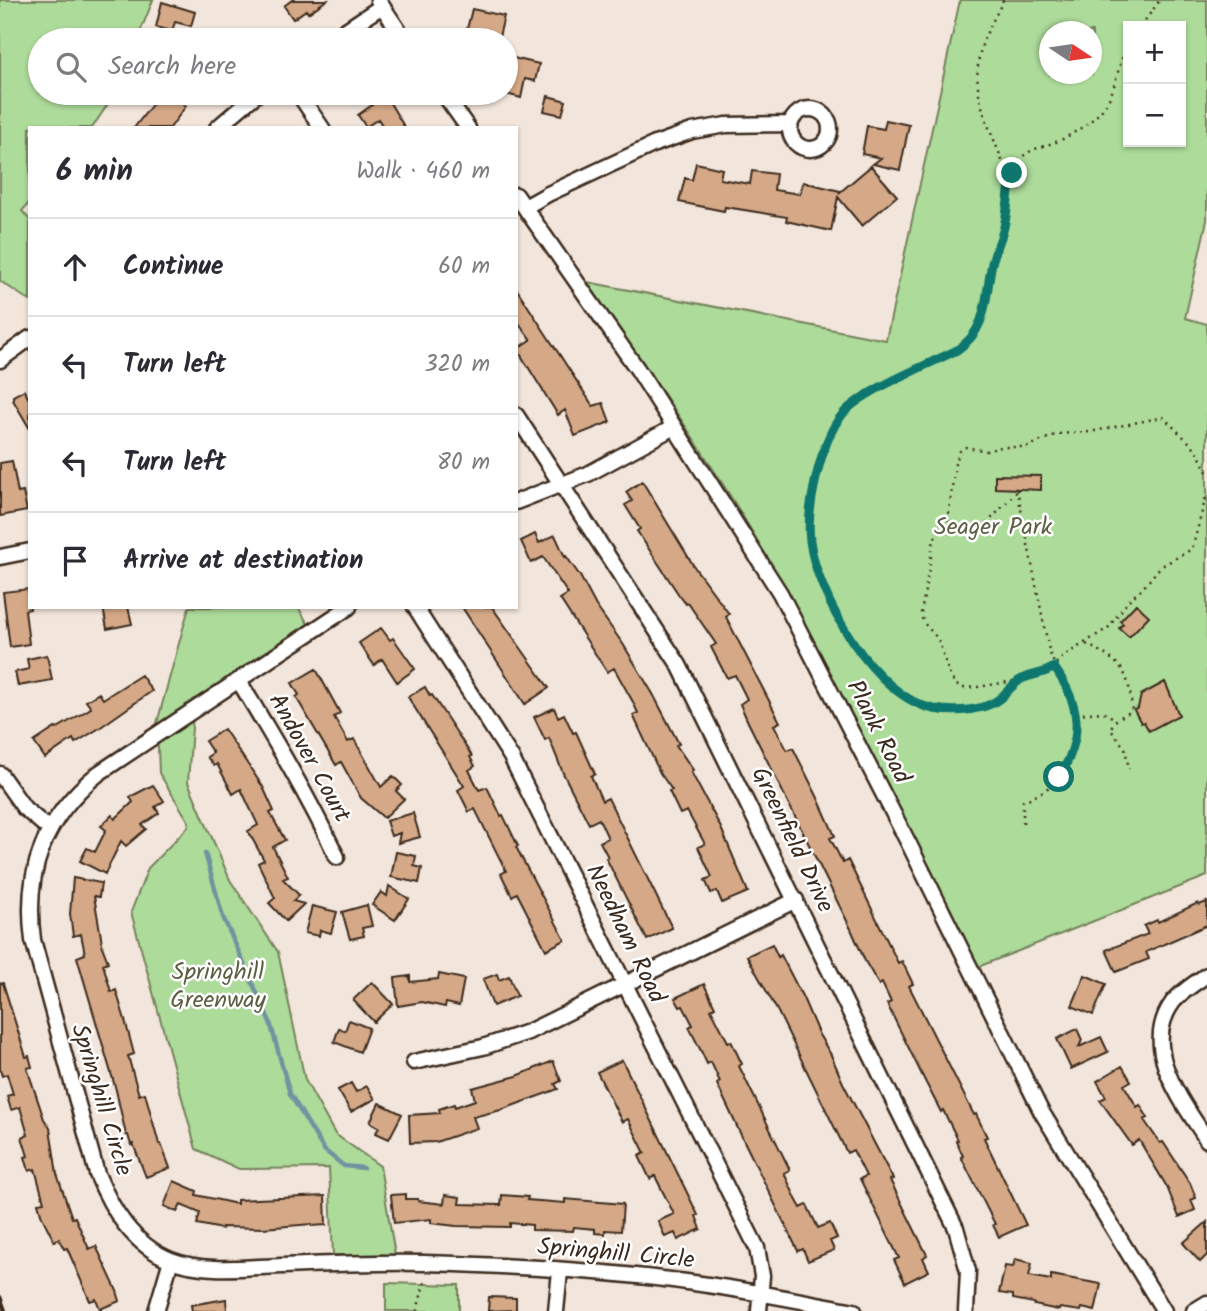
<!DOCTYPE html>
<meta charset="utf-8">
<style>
body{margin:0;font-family:Kalam,sans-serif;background:#f7f7f7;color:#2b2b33}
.controls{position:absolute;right:21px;top:21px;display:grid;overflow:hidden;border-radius:0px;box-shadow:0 2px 5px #0004}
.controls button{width:63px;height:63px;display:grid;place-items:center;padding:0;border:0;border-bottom:2px solid #e1e1e2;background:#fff;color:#2b2b33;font:35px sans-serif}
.compass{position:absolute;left:1039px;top:21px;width:63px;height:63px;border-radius:50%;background:#fff;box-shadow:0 2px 5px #0004;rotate:103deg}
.stop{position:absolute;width:21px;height:21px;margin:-16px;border:5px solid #0f766e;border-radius:50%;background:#fff}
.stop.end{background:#0f766e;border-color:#fff;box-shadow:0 2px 7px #0008}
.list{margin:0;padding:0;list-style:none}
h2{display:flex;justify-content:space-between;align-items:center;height:91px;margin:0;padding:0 28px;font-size:30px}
h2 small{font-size:23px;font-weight:400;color:#7c7c81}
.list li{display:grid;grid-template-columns:46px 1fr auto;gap:21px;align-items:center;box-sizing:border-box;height:98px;padding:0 28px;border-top:2px solid #e1e1e2}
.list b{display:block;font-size:26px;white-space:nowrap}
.list em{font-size:23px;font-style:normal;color:#7c7c81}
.icon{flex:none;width:38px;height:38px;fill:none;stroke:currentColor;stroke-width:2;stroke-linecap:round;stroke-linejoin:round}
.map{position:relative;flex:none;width:1207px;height:1311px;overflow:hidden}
.search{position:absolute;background:#fff;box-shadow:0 2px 5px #0004;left:28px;top:28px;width:490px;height:77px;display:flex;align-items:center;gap:18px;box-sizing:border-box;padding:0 24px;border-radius:38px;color:#7c7c81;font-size:26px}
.panel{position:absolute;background:#fff;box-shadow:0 2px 5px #0004;left:28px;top:126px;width:490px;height:483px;border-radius:0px}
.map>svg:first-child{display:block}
</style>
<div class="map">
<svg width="1207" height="1311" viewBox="0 0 1207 1311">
<rect width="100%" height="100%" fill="#f2e5db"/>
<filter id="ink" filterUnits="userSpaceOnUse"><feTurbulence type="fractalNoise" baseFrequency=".0143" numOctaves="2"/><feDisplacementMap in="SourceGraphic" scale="14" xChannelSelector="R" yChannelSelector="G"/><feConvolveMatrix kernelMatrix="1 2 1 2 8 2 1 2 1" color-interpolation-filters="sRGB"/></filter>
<g filter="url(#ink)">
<path fill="#addb9a" stroke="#74825c" stroke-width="2" fill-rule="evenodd" d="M0,0H153L137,40H40V93H115L92,128H30V202L22,211L30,220V301L0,281Z
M960,0H1207V220L1185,318L1207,324V876L978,967C913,838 850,706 780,580C722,476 654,379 587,282L886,340ZM1128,26H1181V142H1128ZM1050,32H1092V74H1050Z
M189,607H298L308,624L194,700L188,782L230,880L278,952L305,1080L335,1134L380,1166L395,1255H333L329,1168L239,1169L196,1149L131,912L148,868L188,827L189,822L159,773L157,723Z
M386,1283L459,1285V1311H386Z"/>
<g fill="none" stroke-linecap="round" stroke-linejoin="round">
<path stroke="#70949f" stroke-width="4.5" d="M205,853L223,917L270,1022L290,1094L324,1150L344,1166L363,1168"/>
</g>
<path fill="#d5a987" stroke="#3b2a1e" stroke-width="2" d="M292,0H327L308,13L306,10L293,19L284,6Z
M162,2L195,12L191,26L175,22L172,31L156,27Z
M472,9L504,16L499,37L467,29Z
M509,57L539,64L535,81L525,79L521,98L506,94V73Z
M161,93H193L180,101L186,106L170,128H134Z
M364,93H384L405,128H384L378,119L366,127L358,115L372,105Z
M548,96L566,101L562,115L544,111Z
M886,120L909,125L900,170L873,164L881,158L862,154L867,126L884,129Z
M696,163L722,169L720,179L750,184L752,171L776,174L774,190L800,194L803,182L840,191L839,193L871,166L897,196L862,226L838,197L831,231L786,221L787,217L725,207L724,211L679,202L685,178L692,180Z
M516,288L593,406L603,403L610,422L575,436L565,410L558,415L517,349L531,340L516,319Z
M24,390L30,401V429L13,400V396Z
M12,461L18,493L23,492L27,511L0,516V463Z
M995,475L1041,476V490L995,488Z
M642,481L695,568L729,614L726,617L780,722L774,725L787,750L793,748L817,796L835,836L830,838L843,863L848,860L898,963L902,961L913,984L909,986L974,1115L976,1114L987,1137L984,1138L1026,1225L999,1237L993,1225L995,1224L961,1157L963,1156L956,1141L958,1140L943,1110L941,1112L926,1083L887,1004L891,1002L882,983L879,985L865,961L851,929L748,722L740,704L747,699L735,675L727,678L711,647L716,644L688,603L686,604L679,595L637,531L640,529L625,505L632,501L626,492Z
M535,534L539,543L555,535L565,557L566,556L580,576L596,606L623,644L653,694L679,744L676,745L693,770L691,772L721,828L748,892L722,903L717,891L711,893L705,880L712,877L698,847L705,844L687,811L680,814L669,791L672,790L660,773L633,715L638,713L633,702L614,668L607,672L560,599L568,594L543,557L531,563L521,541Z
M28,589L30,609L25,610L29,644L10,647L3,592Z
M1136,604L1149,616L1129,637L1119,628L1123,624L1120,621Z
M103,607H128L132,624L107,629Z
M462,607H492L549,688L525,704Z
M381,628L390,640L393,638L415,669L397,682L382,659L374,665L359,643Z
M47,655L52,680L18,686L15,672L29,669L27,659Z
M316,669L340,713L334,717L348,742L354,739L381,787L393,776L402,785L396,791L404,799L384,818L361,798L341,762L336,765L296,697L299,695L292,683Z
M141,675L152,691L98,729L75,743L73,739L45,758L34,742L55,728L56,729L91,708L86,701L99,693L103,699Z
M1165,682L1179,715L1149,731L1144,722L1141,723L1134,710L1138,708L1141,695Z
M425,687L430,696L432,695L472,756L470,757L475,766L469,770L479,790L487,787L501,816L503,815L518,846L516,847L565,940L546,950L517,893L512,896L501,874L506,871L475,809L469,812L458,790L464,786L408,697Z
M554,708L558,717L564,714L573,733L576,732L595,774L591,776L602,801L608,798L672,928L647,940L606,858L608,857L600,842L608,838L599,819L589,824L563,773L549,738L545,740L534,717Z
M224,729L263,787L274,811L270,813L285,840L273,847L288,877L283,879L299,895L293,901L304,904L286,921L269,903L275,898L258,863L264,860L248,831L258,825L241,789L233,794L217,764L214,766L207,757L213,753L205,741Z
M153,785L164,801L155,807L159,813L142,825L146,829L126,846L121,841L105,874L80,861L87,848L95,852L106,830L101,826L112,815L115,819L133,802L130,797Z
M413,813L420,837L398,843L400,833L391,836L386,821Z
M396,852L416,856L414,866L422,868L419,883L391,877Z
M73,878L101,883L99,897L94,896L103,949L108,962L103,964L111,992L116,990L125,1020L134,1054L128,1056L139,1095L145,1093L159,1144H161L170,1168L146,1177L133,1144L131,1145L128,1135H126L116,1090L77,957L85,954L81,934L73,936L70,914Z
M389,886L409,899L395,920L372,905L381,892L387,896Z
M1207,902V925L1146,952L1149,959L1116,972L1106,950L1148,934L1144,926L1157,920L1158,922L1198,903L1199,905Z
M367,905L372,926L362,928L364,936L350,939L342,912Z
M312,906L337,912L331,933L320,930L319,936L305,933Z
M772,944L778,957L781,955L803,998L818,1033L831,1055L843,1083L893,1179L890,1180L927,1255L923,1258L929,1271L905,1283L894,1260L899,1258L860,1179L866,1176L853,1150L847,1153L778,1012L747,956Z
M439,974L464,979L459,1006L446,1003L445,1007L422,1002L398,1006L395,978L410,976V982L438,979Z
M497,974L499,980L509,976L517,996L493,1006L483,979Z
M1085,975L1106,984L1093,1015L1072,1006Z
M372,982L393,1004L374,1022L353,1000Z
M0,983H3L26,1057L29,1056L32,1067L27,1068L44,1119L50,1128L57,1174L72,1218L75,1217L89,1249L96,1246L117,1291L120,1301L100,1309L96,1299L90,1301L67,1248L64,1249L59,1239L54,1241L42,1217L38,1203L44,1202L35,1169L29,1171L25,1157L28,1156L22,1137L28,1135L20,1107L11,1110L7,1096L13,1094L7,1074L2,1076L0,1070Z
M704,984L715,1007L711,1009L728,1042L731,1041L742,1064L739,1066L790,1170L784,1173L796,1199L801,1208L807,1205L818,1228L830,1223L837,1238L830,1241L834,1250L808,1261L803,1249L798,1251L741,1135L717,1084L720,1082L711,1062L707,1064L703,1055L689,1027L693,1025L683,1006L680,1007L675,998Z
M349,1020L369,1028L360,1052L334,1042L339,1028L345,1031Z
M1077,1029L1082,1040L1079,1047L1101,1037L1108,1052L1071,1069L1057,1039Z
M622,1060L698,1215L696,1216L701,1229L678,1240L675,1233L665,1237L658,1221L674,1214L655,1176L650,1179L639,1156L645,1153L628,1119L622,1122L597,1072Z
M553,1061L561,1081L555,1084L558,1089L501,1110L473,1117L477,1128L436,1142L410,1143L409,1115L440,1113L439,1109L454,1104L455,1107L475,1100L472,1088L517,1076Z
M1122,1066L1131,1081L1124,1085L1137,1107L1140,1105L1148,1118L1144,1120L1160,1143L1163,1142L1190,1183L1196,1198L1191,1200L1195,1210L1179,1217L1167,1187L1139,1140L1132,1145L1100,1100L1106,1097L1097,1081Z
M351,1083L356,1092L367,1086L375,1099L351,1112L338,1090Z
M379,1103L402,1114L389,1139L376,1133L379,1127L370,1122Z
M174,1181L197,1191L196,1195L237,1204V1200L325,1196L326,1225L312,1226V1224L263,1228L222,1227V1229L197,1224L200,1213L181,1205L177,1212L164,1206Z
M406,1194V1199H418V1201L444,1204L445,1195L460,1197L459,1204L501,1205L502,1195L528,1197L527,1200L565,1203V1199L623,1204L621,1231L605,1230V1234L595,1233V1229L574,1227L573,1231L532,1230V1225L510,1223V1227L456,1226L431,1223V1219L394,1223L391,1195Z
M1207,1222V1255L1200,1262L1183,1243Z
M1015,1259L1032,1263L1029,1276L1051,1280V1275L1101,1284L1095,1311L1082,1308L1081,1311L1060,1308L1059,1310L1034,1305V1303L1013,1299V1295L999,1293L1005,1266L1013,1267Z
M489,1297L516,1298V1310L488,1311Z
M226,1299L227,1311H192L191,1305Z"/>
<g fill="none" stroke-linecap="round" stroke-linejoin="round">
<defs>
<path id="minor" d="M378,0L405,40
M331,40L382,6
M298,93L322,128
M443,93L468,128
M790 129a20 20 0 1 1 40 0a20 20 0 1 1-40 0Z
M217,128L258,93
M516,195L638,370L780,593L910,846L1041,1111L1164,1311
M525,207L548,194L655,144L692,131L726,125L790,124
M0,360L30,338
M516,415L679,665L956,1228L968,1271L966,1311
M516,502L588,474L674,427
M0,557L30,551
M349,607L99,773C44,817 24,871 33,940L97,1174C112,1210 133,1245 171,1260C205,1273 246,1267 281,1266C329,1264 376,1262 424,1263C519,1266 615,1271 708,1285C757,1292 806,1302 854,1311
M415,607L511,757L757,1248L762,1276L759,1311
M239,681C274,739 308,796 337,857
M0,774L24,808L49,829
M1207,975C1195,983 1182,991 1173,1002C1139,1048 1183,1102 1207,1140
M414,1062L483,1047L528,1032L796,900
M156,1311L171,1260
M556,1311L560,1271
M1194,1311L1207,1303"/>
</defs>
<use href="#minor" stroke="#3b2a1e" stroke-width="19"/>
<path stroke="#3b2a1e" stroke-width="2.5" stroke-dasharray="2 5" stroke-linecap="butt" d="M1003,0C997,15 987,29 982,45C966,99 996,133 1009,182
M1141,26L1160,0
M1207,472L1196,449L1163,417L1090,432L1057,434L1027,447H1001L986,451L966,447L960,451L955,464L948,519L934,539L921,613L923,622L938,639L950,676L956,685L964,688L978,687L1020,680L1047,672L1064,656L1108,628L1130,599L1142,589L1160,567L1192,549L1207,493
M1017,489L1049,650C1054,668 1066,681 1072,699C1082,727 1073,764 1051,785C1043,793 1033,797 1023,801V826
M982,529L1017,491
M1086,644C1122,663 1129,669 1132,711C1123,716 1112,719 1111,730L1125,748L1129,769
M1020,680C1013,687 1006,696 997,702C976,714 942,714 920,704C865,680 818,600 810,542C807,520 814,497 818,474C822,453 829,428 845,412C869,388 907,375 937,360C951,353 966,347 976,333C989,313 987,290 991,267C993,253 1001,241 1004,227C1009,206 1006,184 1016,165C1025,148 1045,147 1061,140C1074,133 1090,123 1100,112C1117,94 1116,66 1128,45
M1076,714L1102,712L1116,719
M417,1311L425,1280"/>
<use href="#minor" stroke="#fff" stroke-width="14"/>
<path stroke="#3b2a1e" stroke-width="4.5" d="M0,1297L5,1311"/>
</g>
</g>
<g fill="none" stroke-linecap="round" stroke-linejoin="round" filter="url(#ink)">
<path stroke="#0f766e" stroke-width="9" d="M1012,173C1008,191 1008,209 1004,227C1001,241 993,254 991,268C985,301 987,330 957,350C928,365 861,391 842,415C821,440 806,509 810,541C817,597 875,697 934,709C951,712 970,711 986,706C1002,701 1007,689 1020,680C1030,674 1043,675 1054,667C1081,705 1084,737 1059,777"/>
</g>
<g text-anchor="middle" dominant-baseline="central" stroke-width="5" stroke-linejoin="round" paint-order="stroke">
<g font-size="24" fill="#5d5f43" stroke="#fff">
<text x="993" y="527">Seager Park</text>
<text x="218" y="972">Springhill<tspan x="218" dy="28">Greenway</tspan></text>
</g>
<g font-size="24" fill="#3b2a1e" stroke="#fff">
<text transform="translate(878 732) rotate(63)">Plank Road</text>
<text transform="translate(309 758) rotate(61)">Andover Court</text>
<text transform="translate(792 840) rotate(64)">Greenfield Drive</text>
<text transform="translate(625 934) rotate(64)">Needham Road</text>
<text transform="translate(101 1100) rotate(73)">Springhill Circle</text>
<text transform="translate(616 1254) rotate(5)">Springhill Circle</text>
</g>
</g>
</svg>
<div class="controls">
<button>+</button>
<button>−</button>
</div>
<svg class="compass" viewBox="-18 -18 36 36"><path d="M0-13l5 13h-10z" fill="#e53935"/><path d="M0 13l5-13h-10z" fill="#7c7c81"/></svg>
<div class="stop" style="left:1059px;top:777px"></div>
<div class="stop end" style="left:1012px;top:173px"></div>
<div class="search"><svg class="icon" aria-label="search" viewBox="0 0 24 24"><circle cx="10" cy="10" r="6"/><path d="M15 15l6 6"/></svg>Search here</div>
<section class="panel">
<h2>6 min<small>Walk · 460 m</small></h2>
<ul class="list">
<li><svg class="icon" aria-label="ahead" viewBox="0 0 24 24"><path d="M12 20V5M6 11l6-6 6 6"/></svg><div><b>Continue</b></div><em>60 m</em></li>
<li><svg class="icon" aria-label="left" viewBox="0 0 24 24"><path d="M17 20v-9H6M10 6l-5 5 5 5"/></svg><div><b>Turn left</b></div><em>320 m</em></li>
<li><svg class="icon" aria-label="left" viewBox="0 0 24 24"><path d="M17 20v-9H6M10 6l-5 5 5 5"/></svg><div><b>Turn left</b></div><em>80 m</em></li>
<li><svg class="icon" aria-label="arrive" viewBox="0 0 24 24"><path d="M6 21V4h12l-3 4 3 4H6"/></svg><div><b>Arrive at destination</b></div></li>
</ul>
</section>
</div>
